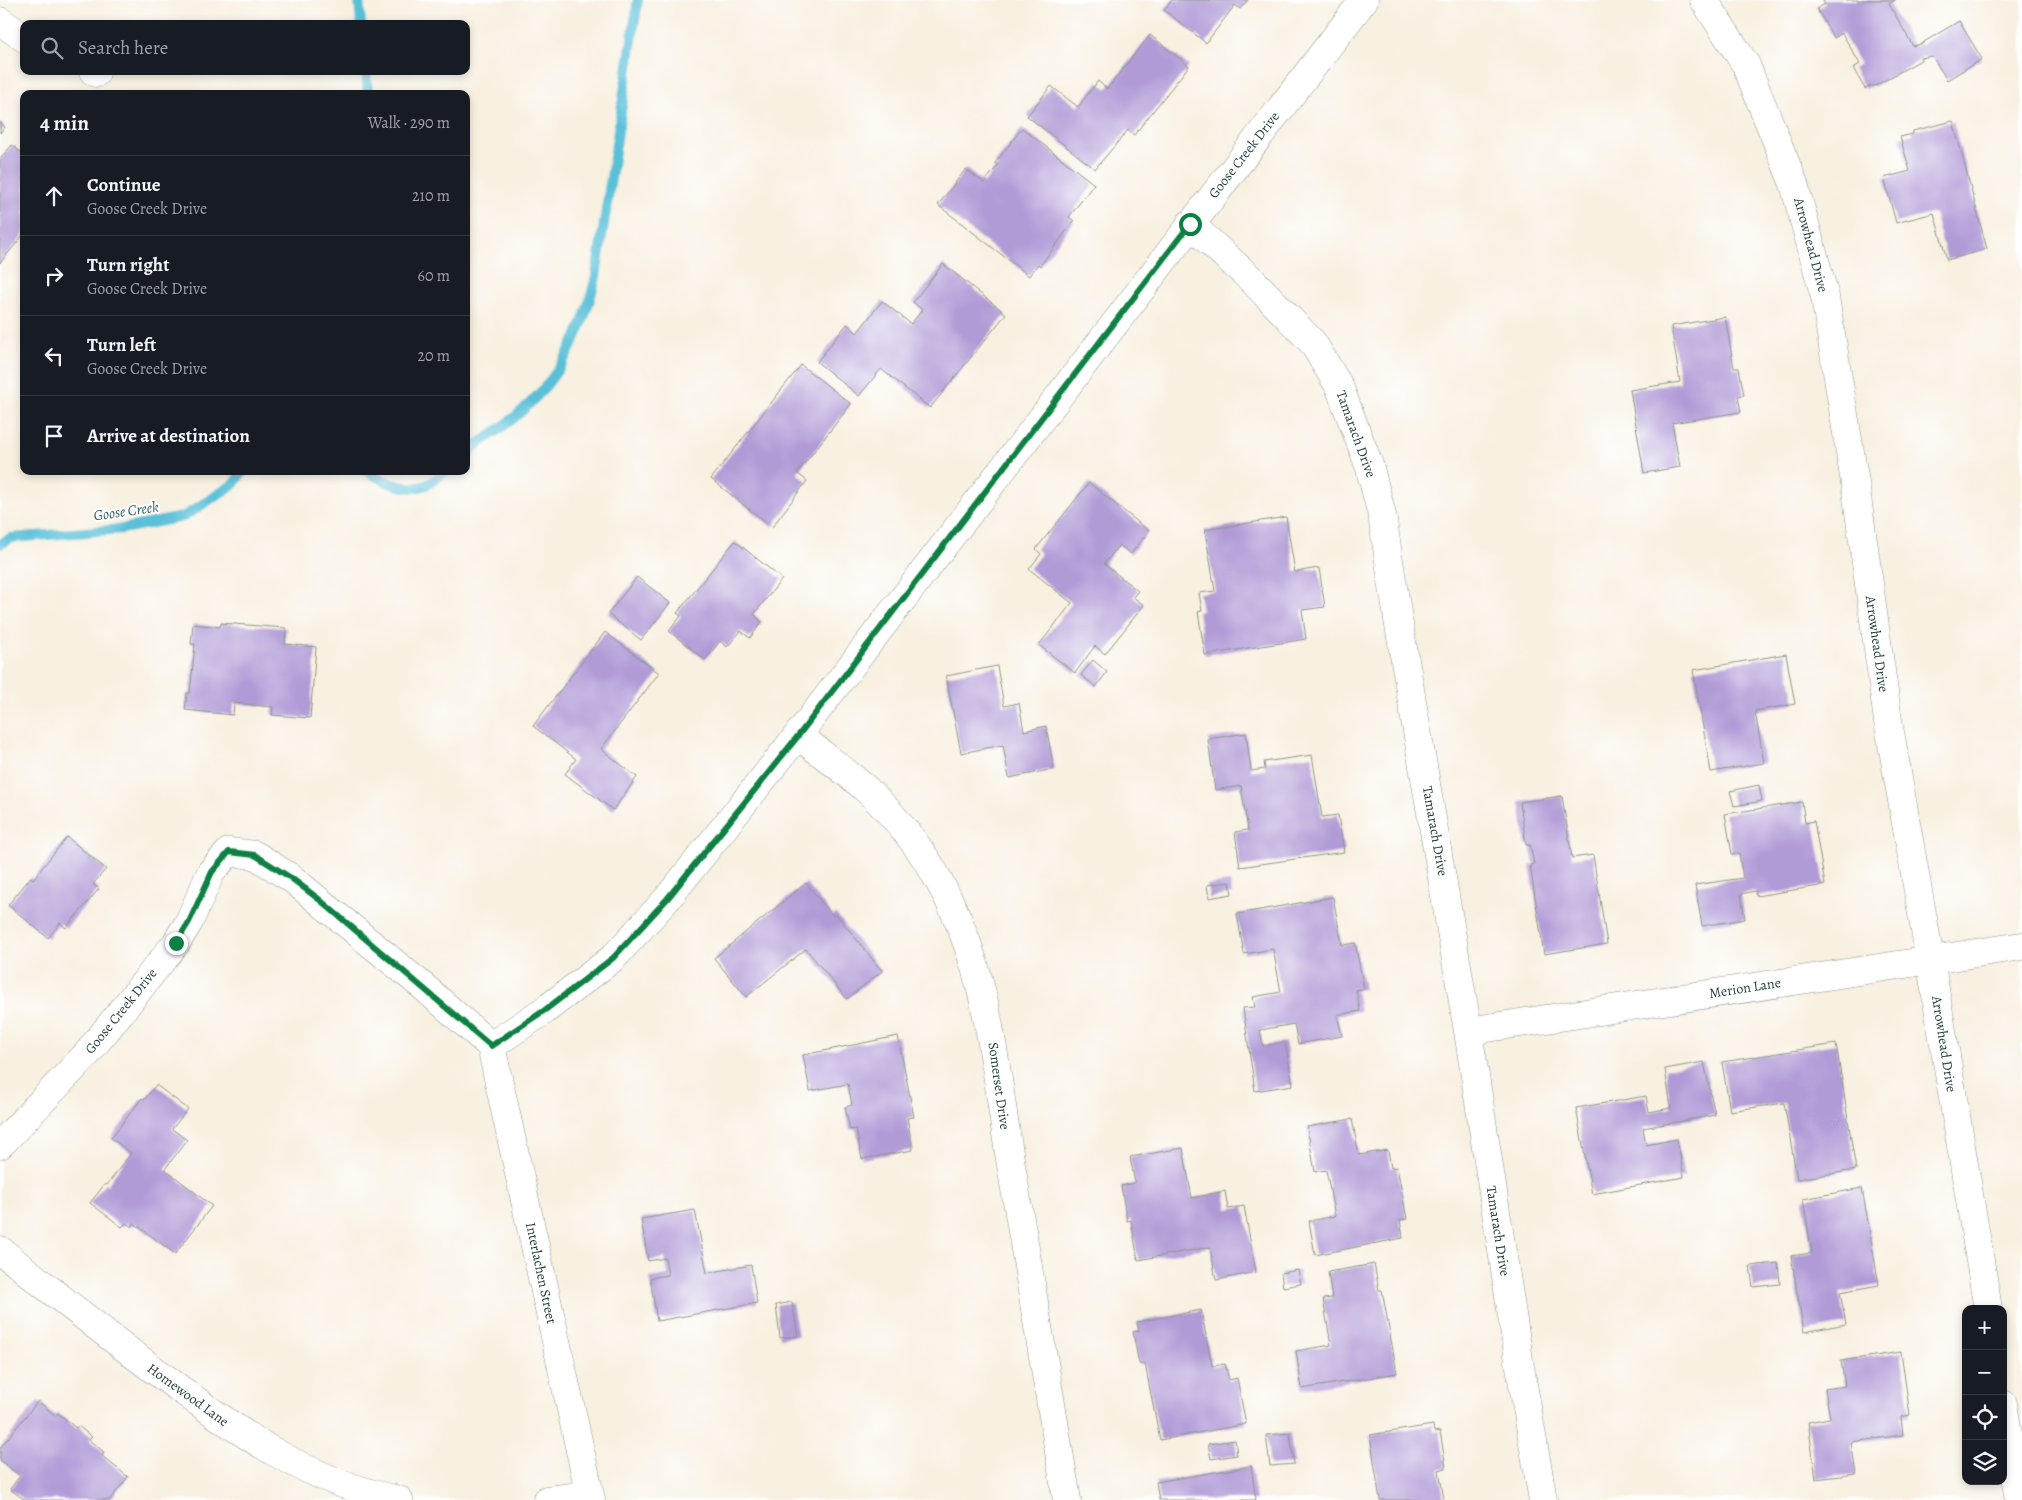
<!DOCTYPE html>
<meta charset="utf-8">
<style>
body{margin:0;font-family:Alegreya,serif;background:#242831;color:#f1f3f6}
.controls{position:absolute;right:15px;bottom:15px;display:grid;overflow:hidden;border-radius:10px;box-shadow:0 2px 8px #0003}
.controls button{width:45px;height:45px;display:grid;place-items:center;padding:0;border:0;border-bottom:1px solid #363941;background:#171b24;color:#f1f3f6;font:25px sans-serif}
.stop{position:absolute;width:15px;height:15px;margin:-11px;border:4px solid #0b8043;border-radius:50%;background:#fff}
.stop.end{background:#0b8043;border-color:#fff;box-shadow:0 1px 5px #0008}
.list{margin:0;padding:0;list-style:none}
h2{display:flex;justify-content:space-between;align-items:center;height:65px;margin:0;padding:0 20px;font-size:21px}
h2 small{font-size:16px;font-weight:400;color:#9ea1a6}
.list li{display:grid;grid-template-columns:32px 1fr auto;gap:15px;align-items:center;box-sizing:border-box;height:80px;padding:0 20px;border-top:1px solid #363941}
.list b{display:block;font-size:19px;white-space:nowrap}
.list p{margin:0;font-size:16px;white-space:nowrap;color:#9ea1a6}
.list em{font-size:16px;font-style:normal;color:#9ea1a6}
.icon{flex:none;width:28px;height:28px;fill:none;stroke:currentColor;stroke-width:2;stroke-linecap:round;stroke-linejoin:round}
.map{position:relative;flex:none;width:2022px;height:1500px;overflow:hidden}
.search{position:absolute;background:#171b24;box-shadow:0 2px 8px #0003;left:20px;top:20px;width:450px;height:55px;display:flex;align-items:center;gap:12px;box-sizing:border-box;padding:0 18px;border-radius:10px;color:#9ea1a6;font-size:19px}
.panel{position:absolute;background:#171b24;box-shadow:0 2px 8px #0003;left:20px;top:90px;width:450px;height:385px;border-radius:10px}
.map>svg:first-child{display:block}
</style>
<div class="map">
<svg width="2022" height="1500" viewBox="0 0 2022 1500">
<rect width="100%" height="100%" fill="#fff"/>
<filter id="ink" filterUnits="userSpaceOnUse"><feTurbulence type="fractalNoise" baseFrequency=".02" numOctaves="2"/><feDisplacementMap in="SourceGraphic" scale="10" xChannelSelector="R" yChannelSelector="G"/><feConvolveMatrix kernelMatrix="1 2 1 2 8 2 1 2 1" color-interpolation-filters="sRGB"/></filter>
<filter id="wash" filterUnits="userSpaceOnUse"><feTurbulence type="fractalNoise" baseFrequency=".0096" numOctaves="4" result="noise"/><feDisplacementMap in="SourceGraphic" scale="20" xChannelSelector="R" yChannelSelector="G"/><feGaussianBlur stdDeviation="1.12" result="paint"/><feColorMatrix in="noise" values="0 0 0 0 0 0 0 0 0 0 0 0 0 0 0 0 0 1.4 0 .05"/><feComposite in="paint" operator="in"/></filter>
<g filter="url(#wash)">
<rect width="100%" height="100%" fill="#f8f0e0"/>
<g fill="none" stroke-linecap="round" stroke-linejoin="round">
<path stroke="#5ac0d8" stroke-width="10" d="M359,0L361,24
M366,71L368,94
M466,454C482,441 499,430 515,417C561,378 583,333 596,276L638,0
M367,471C384,482 406,493 426,485C433,482 440,475 446,471
M0,544L11,538L122,529L183,517L234,484L243,471"/>
</g>
<g id="blocks">
<path fill="#b19bd7" d="M1172,0H1248L1240,9L1235,5L1206,43L1164,10Z
M1822,0H1895L1889,4L1913,46L1924,43V42L1959,21L1982,59L1947,80L1932,56L1920,58L1921,60L1873,87L1872,85L1865,89L1853,68L1860,64L1842,33L1834,38L1817,9L1825,4Z
M1150,35L1189,66L1134,135L1128,130L1095,169L1027,116L1051,86L1078,107L1098,81L1107,89Z
M1953,121L1987,249L1947,260L1934,213L1896,223L1884,178L1910,171L1900,137L1913,134V131Z
M0,122L5,127L0,133Z
M1022,128L1094,184L1069,217L1074,221L1040,266L1038,264L1029,276L938,205L966,169L984,183L998,165L995,163Z
M12,145L24,155V234L0,263V159Z
M943,264L1006,314L930,408L881,369L859,396L817,362L847,324L857,333L882,301L911,324L922,310L913,302Z
M1725,317L1734,368H1739L1744,395L1738,396L1741,412L1672,423L1680,467L1644,473L1630,390L1680,382L1671,326Z
M801,365L851,404L797,473L807,481L772,527L711,479Z
M1089,483L1149,531L1131,554L1119,545L1104,564L1138,591L1133,597L1144,605L1105,654L1095,646L1075,673L1039,645L1072,603L1029,569L1041,554L1036,549Z
M1286,517L1295,572L1319,568L1325,607L1302,610L1306,639L1205,655L1198,612L1202,611L1199,593L1215,591L1205,530Z
M735,541L782,579L754,614L762,622L750,638L741,631L727,647L720,641L705,660L669,631L681,616L677,613Z
M637,577L670,603L641,640L608,614Z
M221,623L286,628L285,644L316,647L310,718L272,715L273,707L234,703L233,715L185,710L187,693H190L195,644H191L193,624L220,627Z
M605,632L659,673L601,749L637,777L613,810L565,774L576,759L533,726Z
M1786,654L1795,704L1755,711L1764,763L1711,772L1693,670Z
M1093,660L1107,672L1096,687L1081,675Z
M997,666L1004,706L1019,703L1024,731L1046,726L1054,769L1009,778L1003,745L961,753L946,676Z
M1246,733L1251,771L1265,769L1264,762L1312,755L1322,817L1338,815L1344,852L1240,867L1235,832L1248,830L1241,786L1215,790L1208,739Z
M1759,785L1762,801L1734,806L1730,791Z
M1562,796L1572,858L1593,855L1607,944L1544,954L1530,865L1534,864L1530,845H1526L1520,802Z
M1802,802L1805,823L1814,821L1825,885L1756,896L1755,891L1741,894L1745,919L1702,926L1695,885L1743,878L1739,853L1732,854L1725,814Z
M67,837L106,869L93,884L99,889L66,928L60,923L48,938L8,905L31,877L33,879Z
M1230,882L1232,894L1209,898L1207,885Z
M806,883L833,916L836,914L882,971L847,999L806,949L746,997L714,958Z
M1333,897L1342,945L1355,943L1364,989L1356,990L1360,1011L1337,1015L1342,1036L1298,1044L1294,1024L1260,1030L1263,1046L1285,1042L1293,1085L1255,1091L1243,1008L1255,1007L1253,997L1281,992L1273,949L1244,954L1237,914Z
M898,1036L914,1117L907,1118L913,1150L862,1159L856,1129L850,1130L845,1107L852,1105L848,1084L810,1091L803,1055Z
M1836,1044L1856,1170L1797,1179L1784,1103L1730,1111L1722,1062Z
M1704,1062L1715,1115L1643,1128L1646,1145L1677,1139L1684,1177L1592,1194L1576,1108L1646,1096L1649,1112L1671,1108L1665,1069Z
M156,1085L188,1109L172,1129L187,1140L165,1169L212,1206L175,1254L134,1223L132,1227L126,1223L122,1227L90,1203L105,1184L107,1185L131,1153L111,1138L142,1098L144,1100Z
M1352,1119L1359,1155L1388,1150L1391,1168L1397,1167L1407,1219L1400,1220L1403,1238L1315,1255L1309,1221L1335,1216L1326,1170L1315,1172L1307,1127Z
M1183,1148L1192,1198L1225,1191L1228,1209L1244,1206L1256,1272L1216,1280L1210,1247L1138,1260L1131,1220L1127,1221L1121,1186L1135,1183L1130,1157Z
M1862,1188L1879,1285L1840,1292L1846,1324L1804,1332L1791,1256L1812,1253L1803,1199Z
M695,1210L707,1273L751,1265L757,1303L657,1321L650,1278L668,1275L665,1258L648,1261L641,1219Z
M1778,1263L1780,1284L1753,1287L1750,1266Z
M1374,1264L1379,1290H1382L1397,1373L1302,1389L1296,1351L1331,1345L1323,1299L1332,1298L1328,1272Z
M1298,1270L1301,1284L1283,1287L1281,1273Z
M792,1302L798,1336L780,1338L776,1305Z
M1201,1310L1212,1366L1225,1364L1229,1380L1237,1378L1246,1424L1160,1440L1145,1364H1139L1133,1332L1139,1331L1137,1322Z
M1901,1352L1910,1415L1901,1417L1903,1435L1851,1442L1856,1474L1816,1479L1808,1422L1830,1418L1825,1389L1845,1386L1841,1361Z
M38,1401L56,1416L58,1413L76,1428L78,1426L92,1437L89,1440L104,1452L102,1456L128,1477L110,1500H25L10,1489L20,1476L0,1460V1448Z
M1433,1425L1434,1432L1440,1431L1446,1468L1439,1470L1444,1500H1380L1370,1435Z
M1290,1433L1294,1464L1270,1466L1266,1435Z
M1235,1440L1237,1455L1211,1459L1208,1444Z
M1251,1466L1256,1500H1159L1156,1482Z"/>
</g>
</g>
<g filter="url(#ink)">
<use href="#blocks" fill-opacity="0" stroke="#8c968a" stroke-width="1"/>
<g fill="none" stroke-linecap="round" stroke-linejoin="round">
<defs>
<path id="street" d="M1704,0L1746,65L1794,184L1825,297L1855,483L1888,721L1930,959L1988,1309
M0,21L24,38
M93,71L96,73
M1190,224L1251,279L1313,343L1339,386L1369,465L1382,515L1398,619L1468,1031L1521,1373L1543,1500
M798,735C821,754 846,771 867,790C894,815 923,850 940,883C989,971 994,1062 1010,1159C1029,1273 1048,1386 1067,1500
M1468,1031L2022,946
M491,1046L591,1500
M0,1145L87,1054L176,943L189,922L211,872L229,852L255,855L291,878L426,989L491,1046L545,1010L613,958L667,899L798,735L1364,0
M0,1250C54,1293 109,1337 165,1378C238,1432 308,1482 399,1500
M2003,1404L2019,1500
M547,1500L590,1495"/>
</defs>
<use href="#street" stroke="#8c968a" stroke-width="29"/>
<use href="#street" stroke="#fff" stroke-width="28"/>
</g>
</g>
<g fill="none" stroke-linecap="round" stroke-linejoin="round" filter="url(#ink)">
<path stroke="#0b8043" stroke-width="6" d="M176,943L189,922L212,872L229,852L255,855L291,878L320,900L491,1046L545,1010L613,958L667,899L798,736L1190,224"/>
</g>
<g text-anchor="middle" dominant-baseline="central" stroke-width="4" stroke-linejoin="round" paint-order="stroke">
<g font-size="14" fill="#1f3d34" stroke="#fff">
<text transform="translate(1244 155) rotate(-52)">Goose Creek Drive</text>
<text transform="translate(1811 245) rotate(75)">Arrowhead Drive</text>
<text transform="translate(1356 434) rotate(70)">Tamarach Drive</text>
<text transform="translate(1877 644) rotate(82)">Arrowhead Drive</text>
<text transform="translate(1435 831) rotate(80)">Tamarach Drive</text>
<text transform="translate(1745 988) rotate(-9)">Merion Lane</text>
<text transform="translate(121 1011) rotate(-51)">Goose Creek Drive</text>
<text transform="translate(1944 1044) rotate(81)">Arrowhead Drive</text>
<text transform="translate(999 1086) rotate(82)">Somerset Drive</text>
<text transform="translate(1498 1231) rotate(81)">Tamarach Drive</text>
<text transform="translate(541 1273) rotate(78)">Interlachen Street</text>
<text transform="translate(188 1395) rotate(36)">Homewood Lane</text>
</g>
<g font-size="15" font-style="italic" fill="#316465" stroke="#fff">
<text transform="translate(126 511) rotate(-8)">Goose Creek</text>
</g>
</g>
</svg>
<div class="controls">
<button>+</button>
<button>−</button>
<button><svg class="icon" aria-label="locate" viewBox="0 0 24 24"><circle cx="12" cy="12" r="6"/><path d="M12 2v4M12 18v4M2 12h4M18 12h4"/></svg></button>
<button><svg class="icon" aria-label="layers" viewBox="0 0 24 24"><path d="M12 4l9 5-9 5-9-5zM3 14l9 5 9-5"/></svg></button>
</div>
<div class="stop" style="left:1190px;top:224px"></div>
<div class="stop end" style="left:176px;top:943px"></div>
<div class="search"><svg class="icon" aria-label="search" viewBox="0 0 24 24"><circle cx="10" cy="10" r="6"/><path d="M15 15l6 6"/></svg>Search here</div>
<section class="panel">
<h2>4 min<small>Walk · 290 m</small></h2>
<ul class="list">
<li><svg class="icon" aria-label="ahead" viewBox="0 0 24 24"><path d="M12 20V5M6 11l6-6 6 6"/></svg><div><b>Continue</b><p>Goose Creek Drive</p></div><em>210 m</em></li>
<li><svg class="icon" aria-label="right" viewBox="0 0 24 24"><path d="M7 20v-9h11M14 6l5 5-5 5"/></svg><div><b>Turn right</b><p>Goose Creek Drive</p></div><em>60 m</em></li>
<li><svg class="icon" aria-label="left" viewBox="0 0 24 24"><path d="M17 20v-9H6M10 6l-5 5 5 5"/></svg><div><b>Turn left</b><p>Goose Creek Drive</p></div><em>20 m</em></li>
<li><svg class="icon" aria-label="arrive" viewBox="0 0 24 24"><path d="M6 21V4h12l-3 4 3 4H6"/></svg><div><b>Arrive at destination</b></div></li>
</ul>
</section>
</div>
